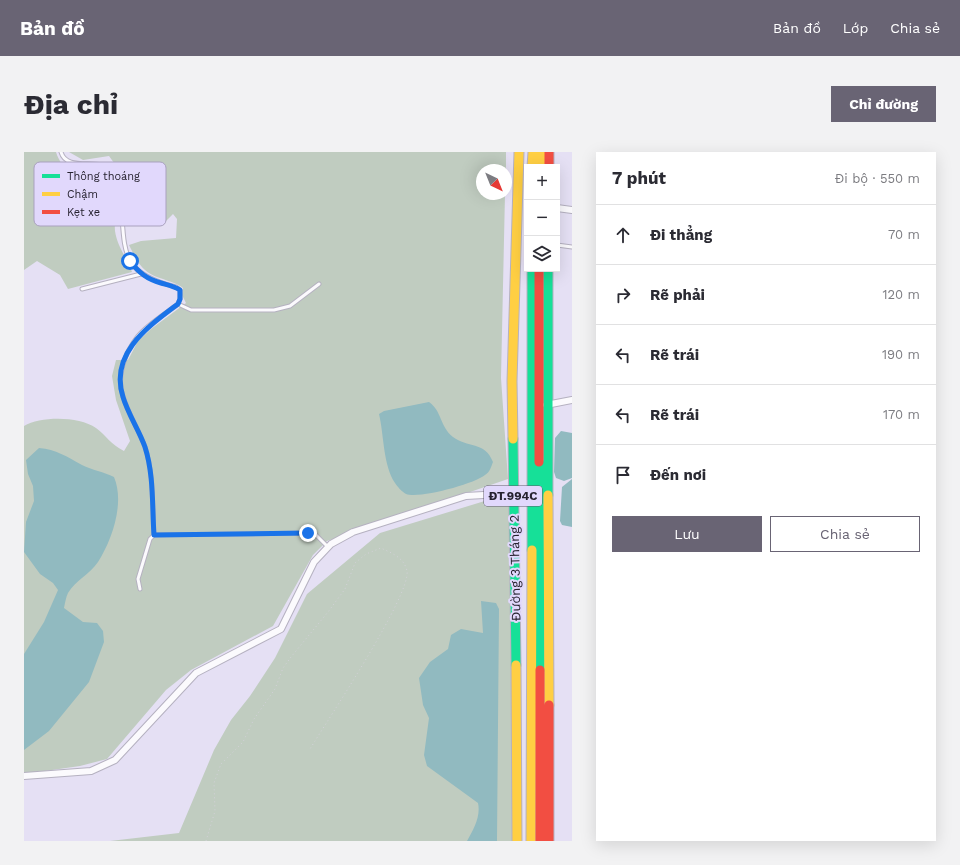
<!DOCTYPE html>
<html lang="vi">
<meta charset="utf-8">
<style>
body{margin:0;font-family:"Work Sans",sans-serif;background:#f2f2f3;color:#2b2b33}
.controls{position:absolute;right:12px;top:12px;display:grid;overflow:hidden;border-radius:0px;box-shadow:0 4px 16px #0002}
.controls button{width:36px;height:36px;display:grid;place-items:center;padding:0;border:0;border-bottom:1px solid #e1e1e2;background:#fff;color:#2b2b33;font:20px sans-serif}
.compass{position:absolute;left:452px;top:12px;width:36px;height:36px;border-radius:50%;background:#fff;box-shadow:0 4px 16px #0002;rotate:137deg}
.stop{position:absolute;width:12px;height:12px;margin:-9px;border:3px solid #1a73e8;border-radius:50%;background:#fff}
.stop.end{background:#1a73e8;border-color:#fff;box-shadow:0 1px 4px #0008}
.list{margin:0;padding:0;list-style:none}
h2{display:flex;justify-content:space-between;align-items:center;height:52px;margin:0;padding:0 16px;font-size:17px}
h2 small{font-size:13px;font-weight:400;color:#7c7c81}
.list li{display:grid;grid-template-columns:26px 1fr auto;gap:12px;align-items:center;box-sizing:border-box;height:60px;padding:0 16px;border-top:1px solid #e1e1e2}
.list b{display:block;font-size:15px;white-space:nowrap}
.list em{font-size:13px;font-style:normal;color:#7c7c81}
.actions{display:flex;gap:8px;padding:12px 16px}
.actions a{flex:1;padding:9px 0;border:1px solid #696474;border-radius:0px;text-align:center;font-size:14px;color:#696474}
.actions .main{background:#696474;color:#fff}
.icon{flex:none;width:22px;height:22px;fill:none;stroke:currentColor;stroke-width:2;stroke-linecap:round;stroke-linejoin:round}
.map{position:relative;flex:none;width:548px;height:689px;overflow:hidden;border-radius:0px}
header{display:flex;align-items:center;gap:24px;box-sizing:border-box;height:56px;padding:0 20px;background:#696474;color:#fff}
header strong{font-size:19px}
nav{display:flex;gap:22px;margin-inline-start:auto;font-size:14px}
.intro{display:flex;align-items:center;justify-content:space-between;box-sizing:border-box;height:96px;padding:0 24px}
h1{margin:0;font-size:28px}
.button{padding:10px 18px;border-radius:0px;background:#696474;color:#fff;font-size:14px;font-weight:700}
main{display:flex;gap:24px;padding:0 24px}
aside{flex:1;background:#fff;border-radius:0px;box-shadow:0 4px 16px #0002}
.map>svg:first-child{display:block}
</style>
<header>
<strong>Bản đồ</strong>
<nav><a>Bản đồ</a><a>Lớp</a><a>Chia sẻ</a></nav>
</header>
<div class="intro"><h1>Địa chỉ</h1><a class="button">Chỉ đường</a></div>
<main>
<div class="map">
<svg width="548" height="689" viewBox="0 0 548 689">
<rect width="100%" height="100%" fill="#e5e0f4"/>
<path fill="#c0ccc0" d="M0,0H32C39,22 54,22 73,19C103,34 89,53 91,79C93,94 103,106 108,120L44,137L36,123L13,109L0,118Z
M45,0H482V18H458V42H481L477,226L484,327L303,389L289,403L249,474L167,518L142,538L83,607L56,614L0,622V274C17,264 55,264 72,276C83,284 86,292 100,299L106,289L92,248L88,224L92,208H104L114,189L127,177L162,151L158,143L159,136C153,131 146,130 139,127C118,121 114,111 105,93L117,89L152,86L153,67L149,62L142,69L104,71L105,62L116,48L102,44L106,33L85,4L59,8Z
M487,341L488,689H86L155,681L190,598L207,568L226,544L251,506L283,442L356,381Z"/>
<path fill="#91bac0" d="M405,250C418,259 416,275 429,285C443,296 461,289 469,310C467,315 466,320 461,323C450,332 395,347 382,342C378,340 373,334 371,331C359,313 360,283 355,262L360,259Z
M537,279L548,281V326L540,329L532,326L530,320L531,286Z
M15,296C32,297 43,305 58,313C68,318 80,320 90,325C101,351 88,388 74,410C66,422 51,429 44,441C42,445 41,451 40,456L59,470L73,471L79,479L80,490L65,530L25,579L0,598V502L20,470L34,438L29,431L16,422L0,400L2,370L10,349L9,334L4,322L2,308Z
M548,327V375L538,373L536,369L538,335Z
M457,449L472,451L475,457L473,689H443C449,678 457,665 454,651L403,614L400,603L405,566L399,553L395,526L406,510L424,497L427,483L437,477L459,481Z"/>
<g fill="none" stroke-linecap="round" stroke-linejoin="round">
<defs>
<path id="lane" d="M37,0C43,21 77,4 88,19C95,29 96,40 97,51C101,101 96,121 152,135L156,138V147L154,152C141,162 124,172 114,184C101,200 92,225 99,244C104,262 115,278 121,295C130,323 128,354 130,383L126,387L114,427L116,437
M533,93L548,95
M58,137L117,122
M154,152L167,158H250L266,154L295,132
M130,383L290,381L304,395"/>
<path id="street" d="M533,56L548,58
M522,253L548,248
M0,624L67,619L91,608L172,521L257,477L290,410L307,392L329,380L442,344L477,342"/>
<path id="fast" d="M524,117V343
M489,287L492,513
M515,310L516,518
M508,398V117"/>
<path id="slow" d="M517,0V15
M508,15L509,0
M489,287L488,229L495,0
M524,343L525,553
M492,513L493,689
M507,689L508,398"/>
<path id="jam" d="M525,0V15
M515,117V310
M516,518V689
M525,553V689"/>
</defs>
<use href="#lane" stroke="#b5b1c0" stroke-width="5"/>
<use href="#street" stroke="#b5b1c0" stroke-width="8"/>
<use href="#fast" stroke="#b5b1c0" stroke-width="11"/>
<use href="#slow" stroke="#b5b1c0" stroke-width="11"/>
<use href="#jam" stroke="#b5b1c0" stroke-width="11"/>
<path stroke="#d4d2d9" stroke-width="1" stroke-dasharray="1 3" stroke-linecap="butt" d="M182,689L191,659L190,631L197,612L219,590L230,567L251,537L259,516L267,505L304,460L321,437L331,411L342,402L357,396C367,401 380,405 383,419C387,443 303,569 286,597"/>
<use href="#lane" stroke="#fbfafd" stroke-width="3"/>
<use href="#street" stroke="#fbfafd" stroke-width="6"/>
<use href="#fast" stroke="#16e098" stroke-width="9"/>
<use href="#slow" stroke="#ffcf43" stroke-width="9"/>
<use href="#jam" stroke="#f24e42" stroke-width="9"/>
</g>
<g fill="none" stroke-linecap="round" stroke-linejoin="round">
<path stroke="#1a73e8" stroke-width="5" d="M106,109C115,121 123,127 137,131C144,133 150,134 156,138V147L154,152C125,174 85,201 99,245C104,262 115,278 121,295C130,323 128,354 130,383L284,381"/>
</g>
<g text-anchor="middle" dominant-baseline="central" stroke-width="4" stroke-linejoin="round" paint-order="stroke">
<rect fill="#e1d8fc" stroke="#5e596c" stroke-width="1" x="460" y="334" width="58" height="20" rx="3"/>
<g font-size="12" font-weight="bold" fill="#26222f">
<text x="489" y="344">ĐT.994C</text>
</g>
<g font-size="13" fill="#26222f" stroke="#e1d8fc">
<text transform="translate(491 416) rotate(-91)">Đường 3 Tháng 2</text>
</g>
</g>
<rect x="10" y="10" width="132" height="64" rx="6" fill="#e1d8fc" stroke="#a9a1be" stroke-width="1"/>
<rect x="18" y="22" width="18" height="4" fill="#16e098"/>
<rect x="18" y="40" width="18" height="4" fill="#ffcf43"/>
<rect x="18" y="58" width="18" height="4" fill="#f24e42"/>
<g font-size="11" fill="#26222f">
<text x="43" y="28">Thông thoáng</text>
<text x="43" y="46">Chậm</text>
<text x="43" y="64">Kẹt xe</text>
</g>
</svg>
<div class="controls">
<button>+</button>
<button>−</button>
<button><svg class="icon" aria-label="layers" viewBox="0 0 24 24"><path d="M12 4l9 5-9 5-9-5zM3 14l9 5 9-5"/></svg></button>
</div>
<svg class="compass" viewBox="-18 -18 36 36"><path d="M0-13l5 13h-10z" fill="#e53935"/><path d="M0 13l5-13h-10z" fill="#7c7c81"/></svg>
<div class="stop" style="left:106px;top:109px"></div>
<div class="stop end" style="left:284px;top:381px"></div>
</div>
<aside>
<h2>7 phút<small>Đi bộ · 550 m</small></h2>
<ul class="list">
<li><svg class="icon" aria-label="ahead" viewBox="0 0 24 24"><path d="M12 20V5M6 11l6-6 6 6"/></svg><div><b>Đi thẳng</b></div><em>70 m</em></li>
<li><svg class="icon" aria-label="right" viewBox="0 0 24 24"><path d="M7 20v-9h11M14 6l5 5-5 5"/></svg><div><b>Rẽ phải</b></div><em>120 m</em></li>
<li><svg class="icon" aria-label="left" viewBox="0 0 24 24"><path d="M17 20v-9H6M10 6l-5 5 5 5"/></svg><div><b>Rẽ trái</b></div><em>190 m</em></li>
<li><svg class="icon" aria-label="left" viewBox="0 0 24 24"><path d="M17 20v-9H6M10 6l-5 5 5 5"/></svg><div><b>Rẽ trái</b></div><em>170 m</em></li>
<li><svg class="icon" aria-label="arrive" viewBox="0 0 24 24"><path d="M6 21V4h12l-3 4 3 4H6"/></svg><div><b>Đến nơi</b></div></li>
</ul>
<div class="actions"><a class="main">Lưu</a><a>Chia sẻ</a></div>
</aside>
</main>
